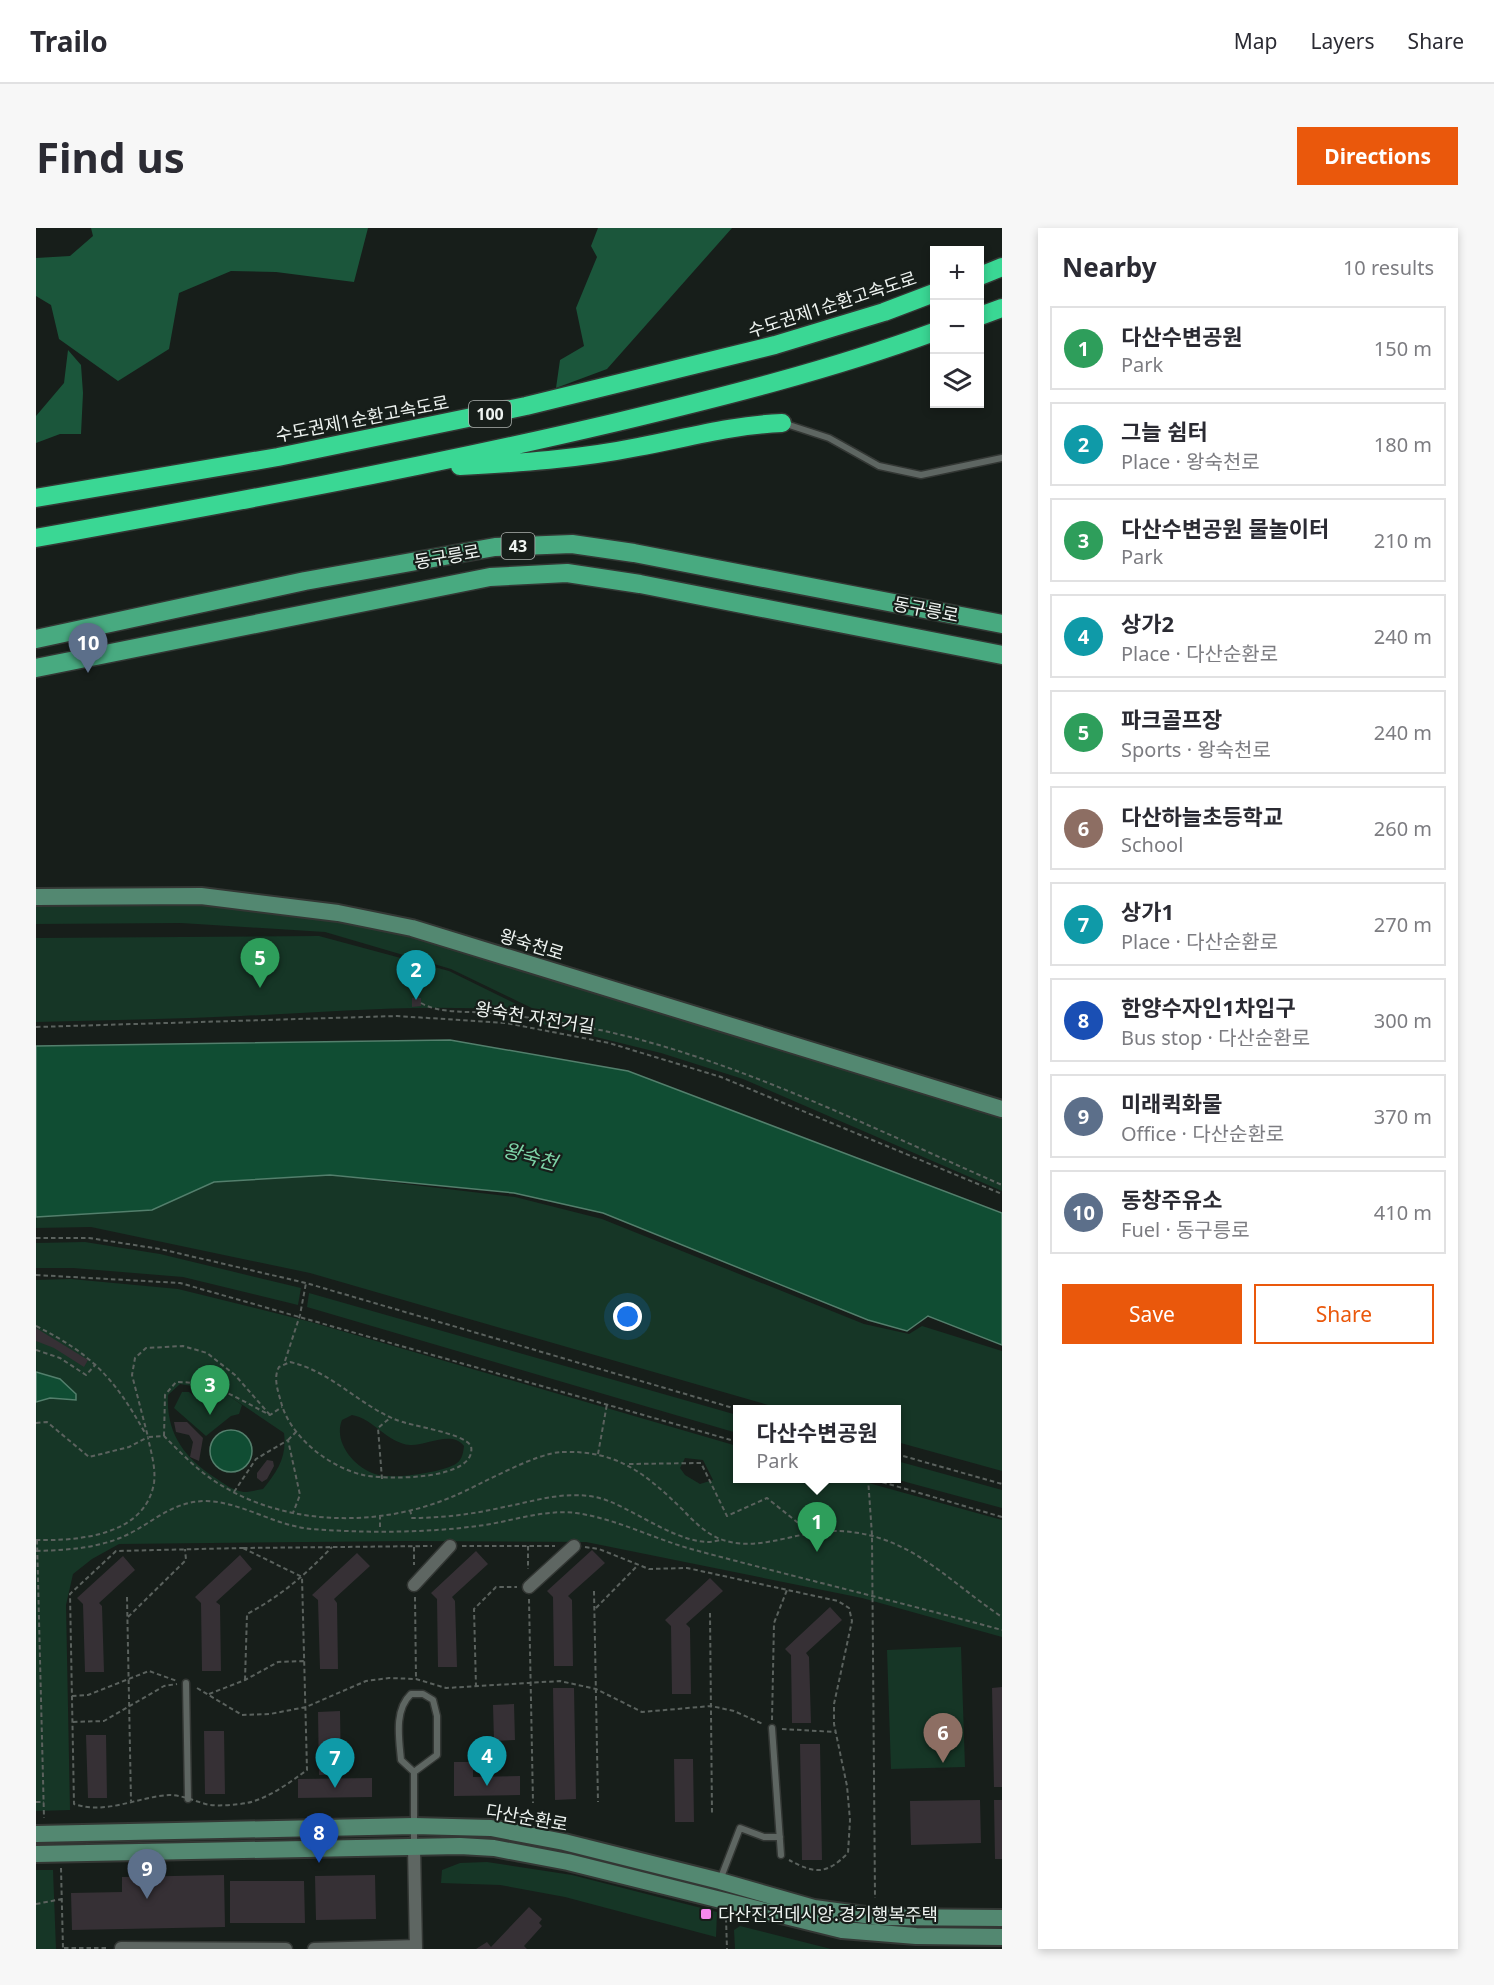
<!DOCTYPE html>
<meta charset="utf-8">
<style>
body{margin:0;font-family:"Noto Sans","Noto Sans KR",sans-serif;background:#f7f7f7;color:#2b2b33}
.controls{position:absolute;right:18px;top:18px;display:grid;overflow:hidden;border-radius:0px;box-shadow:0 3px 9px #0003}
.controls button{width:54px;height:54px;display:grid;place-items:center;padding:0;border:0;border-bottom:2px solid #e1e1e2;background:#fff;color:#2b2b33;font:30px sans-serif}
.you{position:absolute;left:592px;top:1089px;width:21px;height:21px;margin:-15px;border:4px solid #fff;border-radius:50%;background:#1a73e8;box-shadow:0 0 0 9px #1a73e833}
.badge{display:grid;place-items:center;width:39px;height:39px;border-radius:50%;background:#ea580c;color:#fff;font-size:20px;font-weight:700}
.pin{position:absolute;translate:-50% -50px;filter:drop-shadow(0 2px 3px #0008)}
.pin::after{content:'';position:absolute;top:32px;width:21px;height:18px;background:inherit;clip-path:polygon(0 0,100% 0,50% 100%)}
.popup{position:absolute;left:697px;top:1177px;width:168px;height:78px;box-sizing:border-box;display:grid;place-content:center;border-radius:0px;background:#fff;filter:drop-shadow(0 2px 4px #0005);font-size:20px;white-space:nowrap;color:#7c7c81}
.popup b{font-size:22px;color:#2b2b33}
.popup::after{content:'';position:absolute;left:50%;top:100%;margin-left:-12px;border:12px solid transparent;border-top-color:#fff}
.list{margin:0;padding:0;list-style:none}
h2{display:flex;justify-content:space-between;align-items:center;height:78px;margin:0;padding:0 24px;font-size:26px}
h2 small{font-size:20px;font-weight:400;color:#7c7c81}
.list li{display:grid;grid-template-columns:39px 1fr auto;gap:18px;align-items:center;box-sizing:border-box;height:84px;margin:0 12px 12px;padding:0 12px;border:2px solid #e1e1e2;border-radius:0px}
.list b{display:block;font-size:22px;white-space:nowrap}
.list p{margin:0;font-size:20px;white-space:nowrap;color:#7c7c81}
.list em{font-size:20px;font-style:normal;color:#7c7c81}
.actions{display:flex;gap:12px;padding:18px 24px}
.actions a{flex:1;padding:14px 0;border:2px solid #ea580c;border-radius:0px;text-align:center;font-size:21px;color:#ea580c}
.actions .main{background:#ea580c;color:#fff}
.icon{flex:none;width:33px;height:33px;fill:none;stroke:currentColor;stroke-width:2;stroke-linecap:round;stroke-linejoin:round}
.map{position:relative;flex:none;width:966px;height:1721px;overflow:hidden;border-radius:0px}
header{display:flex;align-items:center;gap:36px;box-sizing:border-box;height:84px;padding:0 30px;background:#fff;border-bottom:2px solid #e1e1e2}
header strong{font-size:28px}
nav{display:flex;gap:33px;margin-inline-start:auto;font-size:21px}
.intro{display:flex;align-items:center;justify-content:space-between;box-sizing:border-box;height:144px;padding:0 36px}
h1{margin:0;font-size:42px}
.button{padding:15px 27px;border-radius:0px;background:#ea580c;color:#fff;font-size:21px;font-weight:700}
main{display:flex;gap:36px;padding:0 36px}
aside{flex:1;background:#fff;border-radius:0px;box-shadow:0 3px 9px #0003}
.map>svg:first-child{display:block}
</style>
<header>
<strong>Trailo</strong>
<nav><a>Map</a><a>Layers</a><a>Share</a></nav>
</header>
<div class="intro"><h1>Find us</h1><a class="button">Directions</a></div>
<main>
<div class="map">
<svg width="966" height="1721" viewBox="0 0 966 1721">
<rect width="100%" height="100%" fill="#171e1a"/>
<path fill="#163626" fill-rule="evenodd" d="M154,672L364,701L966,888V963L707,851L625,825L507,796L500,782L415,741L289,704L145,695L0,696V674Z
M283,708L413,743L482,777L483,783C390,775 298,784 205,788C137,791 68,792 0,794V710Z
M294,947L479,969L566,991L828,1096L873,1106L886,1098L966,1123V1243L861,1214L860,1182L746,1181L274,1045L55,999L0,1000V989L116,982L178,954Z
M49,1014L124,1026L265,1060L262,1077L147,1049L37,1040H0V1015Z
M35,1051L142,1061L275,1094L701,1218L702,1250L818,1251L966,1292V1409L826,1370L550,1314L373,1313L83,1316L56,1331L37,1346L30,1377L34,1582L0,1583V1052ZM144,1156L185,1163L158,1168L153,1164H146L138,1180L170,1208L195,1188L203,1186L206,1177L186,1163L248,1205C251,1229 242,1243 227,1261C221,1262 214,1264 208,1264C197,1263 187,1255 178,1249C148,1229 130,1205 132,1167ZM316,1187C338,1191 351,1215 374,1217C391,1218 415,1202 428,1218C427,1226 426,1233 418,1237C401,1245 356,1252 339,1246C318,1239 297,1214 306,1192ZM649,1230L667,1232L677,1252L664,1256L649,1247L644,1240Z
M273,1065L701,1187V1205L271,1079Z
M861,1233L966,1262V1280L859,1251Z
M925,1419L929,1539L855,1541L851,1422Z
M451,1634L536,1647L681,1684L680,1709L529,1669L464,1657L405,1655L406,1642L424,1635Z
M0,1642H17L20,1721H0Z
M704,1698L795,1721H699L698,1702Z"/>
<path fill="#1b563b" d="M55,0H332L318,54L240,44L195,43L143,65L133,121L82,153L23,111L15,77L0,68V30L34,28L57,8Z
M562,0H696L571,141L520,160L524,132L548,118L540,80L561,29L555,18Z
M32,122L45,137L47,165L45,206H24L0,215V188L28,155Z"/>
<path fill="#104d33" stroke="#537f6c" stroke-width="1.5" d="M414,812L592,843L966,985V1117L892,1088L871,1103L832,1092L567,985L478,965L294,947L178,954L116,982L0,989V818Z
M0,1144L24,1151L40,1166V1172L14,1170L0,1174Z
M174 1223a21 21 0 1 1 42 0a21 21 0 1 1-42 0Z"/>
<path fill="#363035" d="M376,770H385V778L376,779Z
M0,1100L52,1132L48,1139L18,1120L0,1113Z
M138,1194H151L167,1210L163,1233L154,1229L157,1214L153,1207L140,1204Z
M231,1232L237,1233L238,1238L231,1251L226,1254L221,1250V1245Z
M556,1322L569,1335L532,1368L536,1372L537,1438H518L517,1369L511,1363Z
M440,1323L452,1336L416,1369L419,1373L421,1439H402L401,1371L395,1365Z
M321,1325L334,1338L298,1371L301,1375L302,1441H284L282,1372L276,1367Z
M204,1327L216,1341L180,1374L184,1377L185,1443H166L165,1375L159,1369Z
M87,1328L99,1342L63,1375L66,1378L68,1444H49L47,1376L41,1370Z
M674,1350L687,1363L650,1396L654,1400L655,1466H636L635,1398L629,1392Z
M794,1379L806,1392L770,1425L773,1429L775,1495H756L755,1427L749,1421Z
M966,1459V1559H958L956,1460Z
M517,1460H538L540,1571L519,1572Z
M478,1476L479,1512L458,1513L457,1477Z
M304,1483L305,1546L283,1547L282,1484Z
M168,1503H188L189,1566H169Z
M50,1507H70L71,1570H52Z
M764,1516H784L786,1632H766Z
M638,1531H657L658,1594H639Z
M418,1534H437V1549L484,1548V1567L418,1568Z
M336,1550V1569L262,1570V1551Z
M944,1572L945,1615L875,1617L874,1573Z
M958,1572H966V1631H959Z
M188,1647L189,1699L36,1702L35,1665L86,1664V1649Z
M339,1647L340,1691L280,1692L279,1648Z
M194,1653H268L269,1695H194Z
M493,1679L506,1691L503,1695L506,1698L488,1718L491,1721H440L451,1714L455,1719Z"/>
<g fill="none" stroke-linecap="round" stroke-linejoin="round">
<defs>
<path id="lane" d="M747,195L793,210L843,238L885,247L966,230
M150,1455L152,1571
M736,1500L745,1627
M378,1544L401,1527V1488L397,1472L387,1466H375C358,1482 363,1510 365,1532L378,1544V1617
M684,1652L704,1600L728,1609H744"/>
<path id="street" d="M378,1357L414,1318
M493,1359L538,1318
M378,1620L380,1721
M85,1720L250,1721
M278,1721L380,1718"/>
<path id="secondary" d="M0,669L165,668L302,685L376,700L966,881
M0,1606L378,1598L455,1600L528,1614L684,1653L778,1680L844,1689L966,1690
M0,1626L424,1618L458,1620L532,1634L806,1702L880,1708L966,1709"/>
<path id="primary" d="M0,411L269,353L459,319L536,316L598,325L966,396
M0,440L454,349L531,345L604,356L966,427"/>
<path id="highway" d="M944,48L966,39
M944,88L966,80
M424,238C483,235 543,231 602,219C650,210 696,197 746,195
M0,270L242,229L490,178L739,117L848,84L898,65
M0,310C193,275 386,240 577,195C686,169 794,142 898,104"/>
</defs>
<use href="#lane" stroke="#333734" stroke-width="9"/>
<use href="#street" stroke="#333734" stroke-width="15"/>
<use href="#secondary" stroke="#333734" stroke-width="20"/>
<use href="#primary" stroke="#333734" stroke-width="21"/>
<use href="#highway" stroke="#333734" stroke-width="21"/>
<path stroke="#5b625e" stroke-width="2" stroke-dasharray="4.5 3" stroke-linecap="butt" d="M385,775C404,786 433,783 455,785C500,790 546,797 590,808C717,840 845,904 966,957
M0,799L361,788L470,795L573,815L685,849L966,966
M0,1010H53L124,1021L270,1055L704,1182
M0,1047L144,1055L702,1214
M0,1098C56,1126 79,1151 109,1205
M0,1122L24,1130L50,1147L60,1136
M249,1133L264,1087L270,1055
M254,1134C294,1143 321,1175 358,1191C376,1199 426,1204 435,1218C442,1253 348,1252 327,1247C293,1239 254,1209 245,1174C242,1163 237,1150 243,1139Z
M234,1187L199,1147L171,1125L147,1118L110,1120L99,1130L96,1147L112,1209L128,1208C144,1224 161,1242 180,1254C249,1299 344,1300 418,1268C446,1256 499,1225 526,1224C582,1222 610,1246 648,1283C657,1293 671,1306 684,1311C721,1325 757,1304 795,1303C870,1302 909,1351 966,1389
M0,1195L11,1194L53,1229L93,1219L112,1209
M128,1208L129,1167L140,1154C180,1154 200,1170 234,1187L246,1179
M252,1212L260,1204
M562,1226L571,1176
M860,1226L966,1256
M593,1236L665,1235L691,1288L731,1270L776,1306
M832,1250L836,1307L839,1670
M832,1250L966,1289
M346,1251L342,1200L354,1190
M198,1264L220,1231L252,1212L264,1267L257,1285
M374,1282L376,1290C407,1290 438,1286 468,1279C499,1273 527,1263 559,1269C593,1275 648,1324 684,1312
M344,1287V1302
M0,1312C42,1313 109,1308 118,1255C120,1240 115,1224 112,1210
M1,1312L8,1590
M426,1318H519
M492,1318V1341
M378,1319V1337
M549,1319L563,1321L613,1341L651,1340L802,1373L813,1380L816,1393L798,1476V1496L811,1558L814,1592L812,1625C790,1647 779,1646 753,1632
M207,1320L396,1318
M207,1320L266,1349L271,1542C253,1555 233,1570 211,1575C200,1577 184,1578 174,1577C160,1574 147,1567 133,1567C101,1569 70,1587 38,1576L34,1366L80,1323Z
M0,1323C29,1322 56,1321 84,1310C114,1298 134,1273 170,1273C206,1274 239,1298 276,1301C327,1305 390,1305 441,1298C475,1294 506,1281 540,1285C581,1291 616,1310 655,1321C759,1349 863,1374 966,1402
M558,1363L562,1574
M91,1369L95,1573
M379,1369L380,1451
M493,1371L497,1575
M560,1380L602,1337
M674,1385L676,1585
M92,1389L150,1332L149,1321
M209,1452L211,1386C245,1368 270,1346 296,1319
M440,1459L438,1381L460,1359H481
M161,1460L206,1487L234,1486L270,1479L330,1453L353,1450L380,1451L410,1460L524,1453L560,1461L606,1484L675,1478L698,1483L727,1496
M173,1466L209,1452L242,1434L268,1433
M36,1468L52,1467L113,1443L141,1453
M736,1492L738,1395L751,1362
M37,1494L68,1493L128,1458L141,1456
M746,1501L799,1504
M0,1574H8
M25,1640L27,1721
M0,1676L26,1671
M690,1690L691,1721
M28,1720H73"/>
<use href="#lane" stroke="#5e6662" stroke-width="6"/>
<use href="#street" stroke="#5e6662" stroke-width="12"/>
<use href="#secondary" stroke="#538871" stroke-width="16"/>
<use href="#primary" stroke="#48aa80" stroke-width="18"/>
<use href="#highway" stroke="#3ad794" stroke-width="18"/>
</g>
<rect fill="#f689ee" stroke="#171e1a" stroke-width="2" x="664" y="1680" width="12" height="12" rx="3"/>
<g text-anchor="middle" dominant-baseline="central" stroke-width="4.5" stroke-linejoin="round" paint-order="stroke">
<g fill="#171e1a" stroke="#aeb3b0" stroke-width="1.5">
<rect x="433" y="173" width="42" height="26" rx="4.5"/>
<rect x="465.5" y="305" width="33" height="26" rx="4.5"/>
</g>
<g font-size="16" font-weight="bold" fill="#eef3f0">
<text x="454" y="186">100</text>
<text x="482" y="318">43</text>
</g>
<g font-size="18" fill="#eef3f0" stroke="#171e1a">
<text transform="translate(796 76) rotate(-18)">수도권제1순환고속도로</text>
<text transform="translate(326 190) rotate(-11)">수도권제1순환고속도로</text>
<text transform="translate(411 328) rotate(-10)">동구릉로</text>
<text transform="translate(890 381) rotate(11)">동구릉로</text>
<text transform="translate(496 716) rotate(17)">왕숙천로</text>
<text transform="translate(499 789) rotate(9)">왕숙천 자전거길</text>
<text transform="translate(491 1589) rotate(10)">다산순환로</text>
</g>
<g font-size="18" fill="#eef3f0" stroke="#171e1a" text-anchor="start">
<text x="682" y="1686">다산진건데시앙.경기행복주택</text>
</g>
<g font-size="20" font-style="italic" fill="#7ed5a8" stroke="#171e1a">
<text transform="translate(494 928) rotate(15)">왕숙천</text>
</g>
</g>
</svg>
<div class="controls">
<button>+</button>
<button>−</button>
<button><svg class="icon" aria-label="layers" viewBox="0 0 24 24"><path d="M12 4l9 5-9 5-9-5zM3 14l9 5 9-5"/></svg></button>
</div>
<div class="you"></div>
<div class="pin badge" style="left:781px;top:1324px;background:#2e9e5b">1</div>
<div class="popup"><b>다산수변공원</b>Park</div>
<div class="pin badge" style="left:380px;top:772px;background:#0f9aa8">2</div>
<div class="pin badge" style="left:174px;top:1187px;background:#2e9e5b">3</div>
<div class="pin badge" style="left:451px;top:1558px;background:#0f9aa8">4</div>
<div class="pin badge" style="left:224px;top:760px;background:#2e9e5b">5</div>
<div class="pin badge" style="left:907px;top:1535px;background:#8d6e63">6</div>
<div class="pin badge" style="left:299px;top:1560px;background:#0f9aa8">7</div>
<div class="pin badge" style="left:283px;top:1635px;background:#1a4fb4">8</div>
<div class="pin badge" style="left:111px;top:1671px;background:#5c6f8a">9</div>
<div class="pin badge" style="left:52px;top:445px;background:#5c6f8a">10</div>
</div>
<aside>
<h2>Nearby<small>10 results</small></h2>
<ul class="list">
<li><span class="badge" style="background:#2e9e5b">1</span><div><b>다산수변공원</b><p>Park</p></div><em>150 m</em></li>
<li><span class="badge" style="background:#0f9aa8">2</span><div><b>그늘 쉼터</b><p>Place · 왕숙천로</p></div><em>180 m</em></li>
<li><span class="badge" style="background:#2e9e5b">3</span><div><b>다산수변공원 물놀이터</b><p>Park</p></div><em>210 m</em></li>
<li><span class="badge" style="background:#0f9aa8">4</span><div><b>상가2</b><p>Place · 다산순환로</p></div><em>240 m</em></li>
<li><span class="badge" style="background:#2e9e5b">5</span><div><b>파크골프장</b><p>Sports · 왕숙천로</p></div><em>240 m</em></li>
<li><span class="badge" style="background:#8d6e63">6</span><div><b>다산하늘초등학교</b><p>School</p></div><em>260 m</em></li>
<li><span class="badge" style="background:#0f9aa8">7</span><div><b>상가1</b><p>Place · 다산순환로</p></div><em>270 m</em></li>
<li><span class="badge" style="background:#1a4fb4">8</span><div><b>한양수자인1차입구</b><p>Bus stop · 다산순환로</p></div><em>300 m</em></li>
<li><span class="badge" style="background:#5c6f8a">9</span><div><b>미래퀵화물</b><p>Office · 다산순환로</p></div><em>370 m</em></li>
<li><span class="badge" style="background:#5c6f8a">10</span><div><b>동창주유소</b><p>Fuel · 동구릉로</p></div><em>410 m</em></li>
</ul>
<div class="actions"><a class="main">Save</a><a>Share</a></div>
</aside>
</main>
